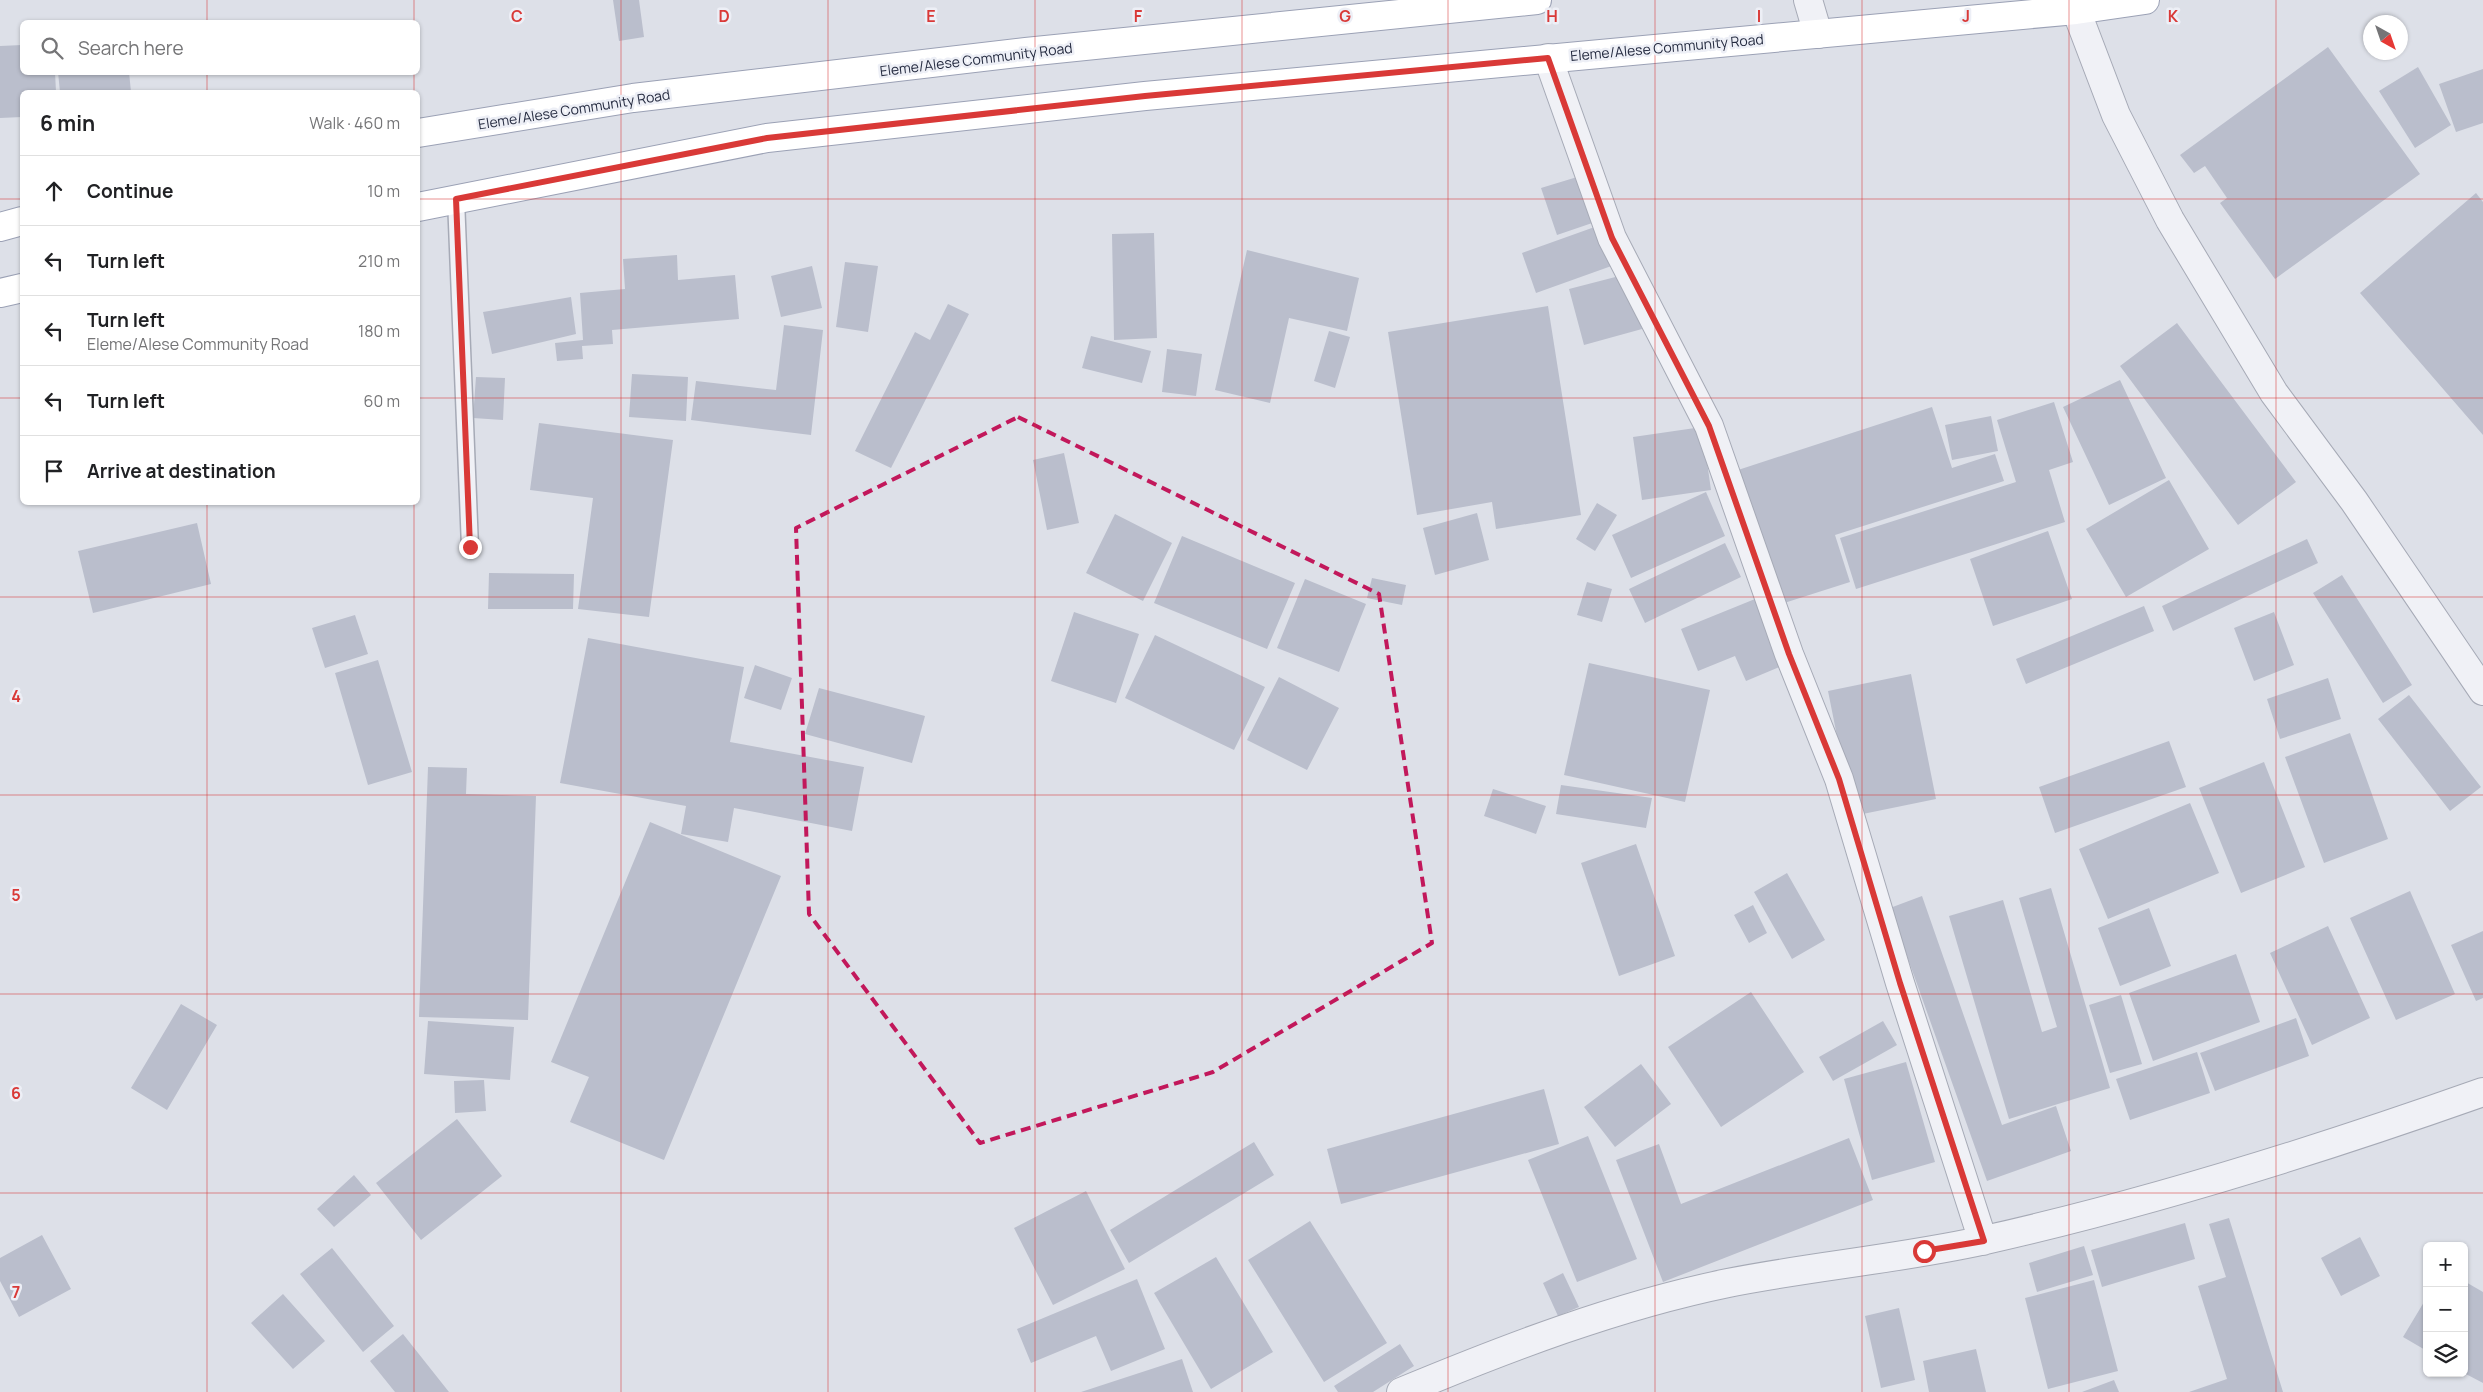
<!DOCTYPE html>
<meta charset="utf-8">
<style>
body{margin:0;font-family:Manrope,sans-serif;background:#f2f2f2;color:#202124}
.controls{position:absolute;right:15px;bottom:15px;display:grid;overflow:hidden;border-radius:8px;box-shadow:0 1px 4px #0004}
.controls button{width:45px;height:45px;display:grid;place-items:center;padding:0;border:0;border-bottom:1px solid #e0e0e0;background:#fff;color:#202124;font:25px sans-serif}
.compass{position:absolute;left:2363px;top:15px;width:45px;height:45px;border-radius:50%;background:#fff;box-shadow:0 1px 4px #0004;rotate:140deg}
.stop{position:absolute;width:15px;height:15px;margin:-11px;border:4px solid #d93937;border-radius:50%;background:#fff}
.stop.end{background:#d93937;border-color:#fff;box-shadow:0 1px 5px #0008}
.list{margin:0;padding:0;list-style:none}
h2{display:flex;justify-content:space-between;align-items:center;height:65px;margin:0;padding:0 20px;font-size:21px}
h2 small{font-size:16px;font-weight:400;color:#757577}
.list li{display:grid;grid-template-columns:32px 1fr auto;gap:15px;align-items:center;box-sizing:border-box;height:70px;padding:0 20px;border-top:1px solid #e0e0e0}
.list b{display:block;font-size:19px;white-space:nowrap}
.list p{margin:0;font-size:16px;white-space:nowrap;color:#757577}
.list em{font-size:16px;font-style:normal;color:#757577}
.icon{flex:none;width:28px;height:28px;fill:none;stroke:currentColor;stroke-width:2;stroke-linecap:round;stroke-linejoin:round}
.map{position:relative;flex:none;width:2483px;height:1392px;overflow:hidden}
.search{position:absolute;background:#fff;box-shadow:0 1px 4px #0004;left:20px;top:20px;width:400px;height:55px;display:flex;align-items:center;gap:12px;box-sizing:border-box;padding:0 18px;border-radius:8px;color:#757577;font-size:19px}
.panel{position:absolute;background:#fff;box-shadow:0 1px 4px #0004;left:20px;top:90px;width:400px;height:415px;border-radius:8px}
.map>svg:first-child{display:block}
</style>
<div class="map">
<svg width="2483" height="1392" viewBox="0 0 2483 1392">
<rect width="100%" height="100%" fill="#dde0e8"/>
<path fill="#babecc" d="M613,0H639L644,37L619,41Z
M22,45V72H55L56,92H22V117L0,118V46Z
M2328,47L2420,174L2275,279L2220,203L2227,198L2205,166L2194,173L2180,155Z
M2418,67L2451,125L2415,148L2379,91Z
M2483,69V123L2456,132L2439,84Z
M58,72H129L131,92H60Z
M1587,174L1601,220L1557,235L1541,188Z
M2476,193L2483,202V435L2360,293Z
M1603,224L1617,264L1536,293L1522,253Z
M1154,233L1157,338L1114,340L1112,234Z
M1247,250L1359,278L1347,331L1289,318L1270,403L1215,390Z
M677,255L678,280L735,275L739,319L612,330L613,344L582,346L583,359L557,361L555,343L583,340L580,293L625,289L623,259Z
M845,262L878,266L868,332L836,327Z
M812,266L822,308L781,317L771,276Z
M1627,274L1642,329L1584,345L1569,289Z
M571,297L576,334L492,354L483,312Z
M948,304L969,314L891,468L855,451L915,332L930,340Z
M1548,306L1581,515L1496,529L1492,502L1417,515L1388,332Z
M2177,323L2296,482L2238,525L2120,366Z
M784,325L823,330L811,435L691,420L696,381L776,390Z
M1329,331L1350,337L1335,388L1314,381Z
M1091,336L1151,351L1142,383L1082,368Z
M1167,349L1202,354L1196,396L1162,392Z
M632,374L688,377L686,421L629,417Z
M476,377L505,378L503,420L473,418Z
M2120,380L2166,478L2109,505L2063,407Z
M2054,402L2073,462L2049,470L2065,522L1856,589L1840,538L2016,482L1997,420Z
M1932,407L1952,468L1995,454L2004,481L1835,535L1850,582L1781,604L1738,470Z
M1991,416L1998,451L1952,460L1945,425Z
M539,423L673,440L649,617L578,609L593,498L530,490Z
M1702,427L1711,490L1642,500L1633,437Z
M1064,453L1079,523L1047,530L1033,460Z
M2169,480L2209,549L2126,597L2086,529Z
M1706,492L1725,536L1631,578L1612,535Z
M1597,503L1617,515L1595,551L1576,539Z
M1477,513L1489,560L1435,575L1423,528Z
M1115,514L1172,543L1143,601L1086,573Z
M197,523L211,584L93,613L78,551Z
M2048,531L2072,599L1993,626L1970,559Z
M1182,536L1295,583L1267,649L1154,603Z
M2307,539L2318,563L2173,631L2162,606Z
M1725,543L1741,577L1645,623L1629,589Z
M489,573L574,574L573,609H488Z
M2342,575L2412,685L2383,703L2313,593Z
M1372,578L1406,585L1402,605L1367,598Z
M1305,579L1366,604L1339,672L1277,648Z
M1587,582L1612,589L1602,622L1577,615Z
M1755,599L1782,666L1746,681L1735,656L1698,671L1681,629Z
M2144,606L2154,631L2026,684L2016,659Z
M1074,612L1139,634L1116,703L1051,681Z
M2274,612L2294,665L2254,681L2234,628Z
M355,615L368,654L325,668L312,628Z
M1155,635L1265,687L1234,750L1125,698Z
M588,638L744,667L730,742L864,767L852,831L734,808L728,842L681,834L686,806L560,783Z
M378,660L412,772L368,785L335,673Z
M1589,663L1710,690L1685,802L1564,775Z
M755,665L792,678L781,710L744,698Z
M1911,674L1936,799L1853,816L1828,691Z
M1279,677L1339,708L1307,770L1247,740Z
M2328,678L2341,719L2280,739L2267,699Z
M819,688L925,716L912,763L805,734Z
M2409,695L2481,787L2450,811L2378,719Z
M2350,733L2388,839L2324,863L2285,757Z
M2169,741L2186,787L2055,833L2039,787Z
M2264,762L2305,867L2241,893L2199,788Z
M428,767L467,768L466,794L536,796L528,1020L419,1017Z
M1561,785L1652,798L1646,828L1556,814Z
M1493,789L1546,806L1536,834L1484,816Z
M2190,803L2219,873L2108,919L2079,849Z
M650,822L781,876L664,1160L570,1122L589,1077L551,1062Z
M1636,844L1675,956L1619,976L1581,863Z
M1787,873L1825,940L1792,959L1754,892Z
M2051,888L2110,1088L2009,1119L1949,916L2003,900L2042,1032L2057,1027L2019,898Z
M2410,891L2455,994L2396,1020L2350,918Z
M1922,896L2002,1125L2056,1106L2071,1151L1987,1181L1890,908Z
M1753,905L1767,933L1749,943L1734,915Z
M2149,908L2171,966L2120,986L2098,928Z
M2328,926L2370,1018L2312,1045L2270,953Z
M2483,931V998L2476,1001L2451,945Z
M2236,954L2260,1022L2153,1061L2129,993Z
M1751,992L1804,1072L1721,1127L1668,1047Z
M2121,995L2142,1064L2110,1073L2089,1005Z
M181,1004L217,1025L167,1110L131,1088Z
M2296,1018L2309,1056L2215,1091L2200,1053Z
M428,1021L514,1027L510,1080L424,1074Z
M1883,1021L1897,1045L1833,1081L1819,1057Z
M2197,1052L2210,1093L2130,1120L2116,1079Z
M1906,1062L1935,1162L1872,1180L1844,1079Z
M1641,1064L1671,1104L1615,1147L1584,1107Z
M484,1080L486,1111L455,1113L454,1081Z
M1544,1089L1559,1144L1341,1204L1327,1149Z
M457,1119L502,1176L421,1240L376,1183Z
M1588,1136L1637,1259L1577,1282L1528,1160Z
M1849,1138L1873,1200L1663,1282L1616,1160L1659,1144L1681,1204Z
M1254,1142L1274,1175L1129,1263L1110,1230Z
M354,1175L371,1195L334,1227L317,1209Z
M1086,1191L1125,1269L1053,1305L1014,1228Z
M2229,1218L2283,1392H2189L2227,1379L2198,1286L2226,1277L2209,1224Z
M1310,1221L1387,1343L1324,1382L1248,1260Z
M2185,1223L2195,1259L2102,1287L2091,1250Z
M42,1235L71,1289L19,1317L0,1281V1258Z
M2360,1237L2380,1276L2341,1296L2321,1258Z
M2084,1246L2093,1275L2037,1292L2029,1263Z
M332,1248L394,1326L363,1352L300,1274Z
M1216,1257L1273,1352L1211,1389L1154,1293Z
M1563,1273L1579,1307L1558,1316L1543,1283Z
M1137,1279L1165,1349L1111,1371L1096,1336L1031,1363L1017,1329Z
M2094,1280L2118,1371L2048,1389L2025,1298Z
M2464,1281L2483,1292V1383L2464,1373Z
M283,1294L325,1341L293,1369L251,1323Z
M2427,1297V1351L2403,1337Z
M1899,1308L1915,1380L1881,1388L1865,1316Z
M403,1334L449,1392H395L370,1361Z
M1400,1344L1414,1366L1373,1392H1338L1334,1386Z
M1976,1349L1986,1392H1929L1923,1361Z
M1182,1359L1193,1392H1081Z
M2114,1380L2119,1392H2082Z"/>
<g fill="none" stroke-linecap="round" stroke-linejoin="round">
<defs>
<path id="service" d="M456,199L470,547"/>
<path id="minor" d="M1808,0L1818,34
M1548,58L1612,238L1709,426L1789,654L1839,779L1900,983L1983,1241
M1401,1392C1507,1348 1616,1306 1728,1283C1813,1266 1900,1259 1985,1240C2154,1202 2319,1150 2483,1092"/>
<path id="tertiary" d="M2076,10L2116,115L2170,220L2274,393L2354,501L2483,691"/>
<path id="primary" d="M418,133L633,98L1026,52L1537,0
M418,207L767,138L1145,96L2076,10L2145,0
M0,227L22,221
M0,293L22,288"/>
</defs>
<use href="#service" stroke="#a6aab6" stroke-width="19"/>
<use href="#minor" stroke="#a6aab6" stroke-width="30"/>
<use href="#tertiary" stroke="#a6aab6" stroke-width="30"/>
<use href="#primary" stroke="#9ba1b5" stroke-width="30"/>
<use href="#service" stroke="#f0f1f6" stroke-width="16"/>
<use href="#minor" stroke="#f0f1f6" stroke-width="28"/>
<use href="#tertiary" stroke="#f0f1f6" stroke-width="28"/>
<use href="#primary" stroke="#fff" stroke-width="28"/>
</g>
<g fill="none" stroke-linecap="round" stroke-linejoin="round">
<path stroke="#d93937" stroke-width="6" d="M470,547L456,199L767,138L1145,96L1548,58L1612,238L1709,426L1789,654L1839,779L1900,983L1984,1241L1924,1251"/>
</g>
<path fill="none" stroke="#c2185b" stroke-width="4" stroke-dasharray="10 6" stroke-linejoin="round" d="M1018,417L1379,594L1432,943L1213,1072L980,1143L809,914L796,528Z"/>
<path fill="none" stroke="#d93937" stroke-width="1" stroke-opacity="0.55" d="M207,0V22M414,0V22M621,0V1392M828,0V1392M1035,0V1392M1242,0V1392M1448,0V1392M1655,0V1392M1862,0V1392M2069,0V1392M2276,0V1392M207,72V92M414,72V92M0,199H22M418,199H2483M0,398H22M418,398H2483M207,502V1392M414,502V1392M0,597H2483M0,795H2483M0,994H2483M0,1193H2483"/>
<g text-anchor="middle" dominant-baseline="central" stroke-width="5" stroke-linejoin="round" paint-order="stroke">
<g font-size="14" fill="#252b40" stroke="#edeff6">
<text transform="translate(1667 47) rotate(-5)">Eleme/Alese Community Road</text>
<text transform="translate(976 59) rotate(-7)">Eleme/Alese Community Road</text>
<text transform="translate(574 109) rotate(-9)">Eleme/Alese Community Road</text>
</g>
</g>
<g font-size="16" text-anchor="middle" font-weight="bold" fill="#d93937" stroke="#edeff6" stroke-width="5" stroke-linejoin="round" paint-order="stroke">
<text x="517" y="22">C</text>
<text x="724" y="22">D</text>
<text x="931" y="22">E</text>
<text x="1138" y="22">F</text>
<text x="1345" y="22">G</text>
<text x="1552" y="22">H</text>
<text x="1759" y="22">I</text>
<text x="1966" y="22">J</text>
<text x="2173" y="22">K</text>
<text x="16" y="702">4</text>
<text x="16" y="901">5</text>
<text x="16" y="1099">6</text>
<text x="16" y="1298">7</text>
</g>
</svg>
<div class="controls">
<button>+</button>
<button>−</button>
<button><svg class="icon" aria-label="layers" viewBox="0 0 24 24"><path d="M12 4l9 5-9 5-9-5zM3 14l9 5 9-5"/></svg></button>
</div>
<svg class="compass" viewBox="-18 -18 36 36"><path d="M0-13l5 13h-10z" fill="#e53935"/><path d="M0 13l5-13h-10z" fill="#757577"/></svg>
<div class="stop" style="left:1924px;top:1251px"></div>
<div class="stop end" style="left:470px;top:547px"></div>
<div class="search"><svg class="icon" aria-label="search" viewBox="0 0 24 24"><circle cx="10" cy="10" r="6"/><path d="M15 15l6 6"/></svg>Search here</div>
<section class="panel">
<h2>6 min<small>Walk · 460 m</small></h2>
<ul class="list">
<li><svg class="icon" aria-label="ahead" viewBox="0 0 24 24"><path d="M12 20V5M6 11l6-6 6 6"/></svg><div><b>Continue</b></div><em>10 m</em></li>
<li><svg class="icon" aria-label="left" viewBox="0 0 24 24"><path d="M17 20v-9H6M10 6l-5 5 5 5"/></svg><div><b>Turn left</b></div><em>210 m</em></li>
<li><svg class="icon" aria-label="left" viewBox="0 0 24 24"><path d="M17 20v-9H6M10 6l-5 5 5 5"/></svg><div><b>Turn left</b><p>Eleme/Alese Community Road</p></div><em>180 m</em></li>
<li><svg class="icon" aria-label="left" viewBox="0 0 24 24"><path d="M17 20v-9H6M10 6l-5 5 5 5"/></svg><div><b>Turn left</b></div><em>60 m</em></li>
<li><svg class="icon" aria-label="arrive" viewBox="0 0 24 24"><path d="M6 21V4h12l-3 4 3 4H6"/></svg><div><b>Arrive at destination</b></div></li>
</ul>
</section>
</div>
